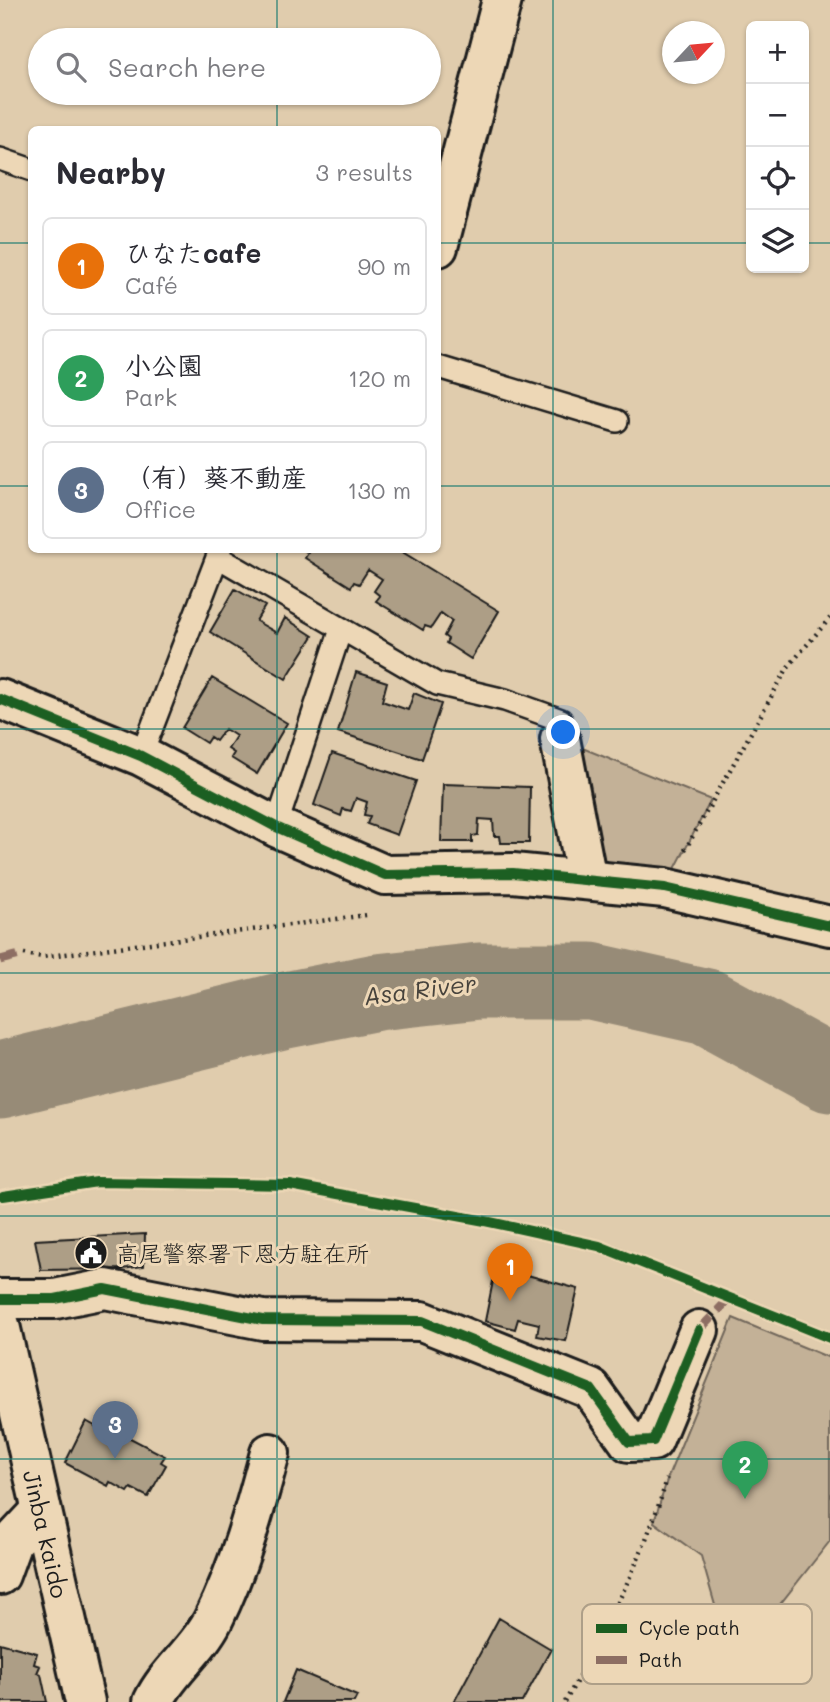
<!DOCTYPE html>
<meta charset="utf-8">
<style>
body{margin:0;font-family:Mali,"Klee One",sans-serif;background:#f2f2f3;color:#2b2b33}
.controls{position:absolute;right:21px;top:21px;display:grid;overflow:hidden;border-radius:10px;box-shadow:0 2px 5px #0004}
.controls button{width:63px;height:63px;display:grid;place-items:center;padding:0;border:0;border-bottom:2px solid #e1e1e2;background:#fff;color:#2b2b33;font:35px sans-serif}
.compass{position:absolute;left:662px;top:21px;width:63px;height:63px;border-radius:50%;background:#fff;box-shadow:0 2px 5px #0004;rotate:64deg}
.you{position:absolute;left:564px;top:733px;width:24px;height:24px;margin:-18px;border:5px solid #fff;border-radius:50%;background:#1a73e8;box-shadow:0 0 0 10px #1a73e833}
.badge{display:grid;place-items:center;width:46px;height:46px;border-radius:50%;background:#1c1c1c;color:#fff;font-size:23px;font-weight:700}
.pin{position:absolute;translate:-50% -58px;filter:drop-shadow(0 2px 4px #0008)}
.pin::after{content:'';position:absolute;top:37px;width:24px;height:21px;background:inherit;clip-path:polygon(0 0,100% 0,50% 100%)}
.list{margin:0;padding:0;list-style:none}
h2{display:flex;justify-content:space-between;align-items:center;height:91px;margin:0;padding:0 28px;font-size:30px}
h2 small{font-size:23px;font-weight:400;color:#7c7c81}
.list li{display:grid;grid-template-columns:46px 1fr auto;gap:21px;align-items:center;box-sizing:border-box;height:98px;margin:0 14px 14px;padding:0 14px;border:2px solid #e1e1e2;border-radius:10px}
.list b{display:block;font-size:26px;white-space:nowrap}
.list p{margin:0;font-size:23px;white-space:nowrap;color:#7c7c81}
.list em{font-size:23px;font-style:normal;color:#7c7c81}
.icon{flex:none;width:38px;height:38px;fill:none;stroke:currentColor;stroke-width:2;stroke-linecap:round;stroke-linejoin:round}
.map{position:relative;flex:none;width:830px;height:1702px;overflow:hidden}
.search{position:absolute;background:#fff;box-shadow:0 2px 5px #0004;left:28px;top:28px;width:413px;height:77px;display:flex;align-items:center;gap:18px;box-sizing:border-box;padding:0 24px;border-radius:38px;color:#7c7c81;font-size:26px}
.panel{position:absolute;background:#fff;box-shadow:0 2px 5px #0004;left:28px;top:126px;width:413px;height:427px;border-radius:10px}
.map>svg:first-child{display:block}
</style>
<div class="map">
<svg width="830" height="1702" viewBox="0 0 830 1702">
<rect width="100%" height="100%" fill="#e0ccad"/>
<filter id="ink" filterUnits="userSpaceOnUse"><feTurbulence type="fractalNoise" baseFrequency=".0143" numOctaves="2"/><feDisplacementMap in="SourceGraphic" scale="14" xChannelSelector="R" yChannelSelector="G"/><feConvolveMatrix kernelMatrix="1 2 1 2 8 2 1 2 1" color-interpolation-filters="sRGB"/></filter>
<g filter="url(#ink)">
<path fill="#c3b197" stroke="#70665a" stroke-width="2" d="M560,739L711,800L665,888L587,880Z
M733,1318L830,1358V1541L732,1665L701,1556L654,1522L668,1477Z"/>
<g fill="none" stroke-linecap="round" stroke-linejoin="round">
<path stroke="#978b77" stroke-width="77" d="M0,1080L281,1011L377,992L479,981H591L707,1007L830,1074"/>
</g>
<path fill="#ad9e86" stroke="#1c1c1c" stroke-width="2" d="M304,550H399L499,611L471,659L446,643L448,639L444,636L452,621L441,613L431,628L425,626L423,630L376,601L380,596L374,591L382,579L368,570L359,584L354,582L351,587L305,558L308,553Z
M235,589L265,606L256,621L277,633L285,618L313,636L286,679L210,632Z
M356,672L387,682L382,701L408,710L414,693L441,704L422,759L338,732Z
M212,678L287,723L257,774L231,758L234,753L228,749L236,736L225,729L216,741L210,737L206,743L182,728Z
M332,753L416,781L397,835L367,824L370,816L364,815L367,802L356,798L351,811L343,809L341,816L314,805Z
M443,784L530,787L529,843H501L500,836H494L493,820L479,819L478,835L472,836V842H441Z
M145,1234L144,1266L123,1269L41,1270L35,1240Z
M502,1268L578,1289L566,1341L537,1336L539,1324L518,1319L515,1329L485,1321L494,1276L501,1277Z
M86,1421L109,1434L113,1429L165,1456L161,1462L166,1465L148,1497L131,1488L128,1492L110,1482L108,1486L65,1463Z
M499,1618L551,1649L522,1702H454Z
M0,1643L37,1653L34,1664L40,1666L37,1673L41,1674L47,1702H0Z
M296,1670L357,1696L354,1702H283Z"/>
<g fill="none" stroke-linecap="round" stroke-linejoin="round">
<defs>
<path id="lane" d="M0,159L32,170
M438,367L617,421
M218,557L437,684L505,700L561,720L560,739
M141,756L220,550
M276,827L341,629"/>
<path id="street" d="M438,247L502,0
M0,699L141,756L276,827L385,875L513,873L665,888L830,926
M560,739L587,880
M0,1299H55L105,1289L263,1320L422,1321L591,1389L629,1442L653,1441L699,1330
M0,1575L12,1542L41,1511
M153,1702C168,1671 198,1650 213,1620C239,1568 255,1509 270,1453"/>
<path id="secondary" d="M0,1325L85,1702"/>
</defs>
<use href="#lane" stroke="#1c1c1c" stroke-width="26"/>
<use href="#street" stroke="#1c1c1c" stroke-width="44"/>
<use href="#secondary" stroke="#1c1c1c" stroke-width="44"/>
<path stroke="#1c1c1c" stroke-width="4.5" stroke-dasharray="2 5" stroke-linecap="butt" d="M685,850L788,667L830,618
M24,954L42,957L367,915
M565,1702C606,1629 643,1559 667,1479"/>
<use href="#lane" stroke="#edd7b6" stroke-width="21"/>
<use href="#street" stroke="#edd7b6" stroke-width="38"/>
<use href="#secondary" stroke="#edd7b6" stroke-width="38"/>
<path stroke="#8d6e63" stroke-width="9" stroke-dasharray="18 9" stroke-linecap="butt" d="M0,960L24,954
M699,1330L729,1299"/>
<defs>
<path id="cycleway" d="M0,699L141,756L276,827L385,875L513,873L665,888L830,926
M3,1196L97,1182L290,1185L485,1221L599,1246L830,1338
M0,1299H55L105,1289L263,1320L422,1321L591,1389L629,1442L653,1441L699,1330"/>
</defs>
<use href="#cycleway" stroke="#edd7b6" stroke-width="15"/>
<use href="#cycleway" stroke="#1b5e20" stroke-width="10"/>
</g>
</g>
<path fill="none" stroke="#0f766e" stroke-width="2" stroke-opacity="0.55" d="M277,0V40M553,0V1702M277,93V130M0,243H32M438,243H751M804,243H830M0,486H32M438,486H830M277,550V1702M0,729H830M0,973H830M0,1216H830M0,1459H830"/>
<defs>
<symbol id="civic-disc" viewBox="-11 -11 22 22"><circle r="9.5" fill="#1c1c1c" stroke="#edd7b6"/><path d="M-.6-6.5H3V-4.5H.6V-3L4-1V1h2V6H-6V1h2V-1L-.6-3ZM-1.2 2.5V6h2.4V2.5Z" fill="#fff"/></symbol>
</defs>
<g fill-rule="evenodd">
<use href="#civic-disc" x="72" y="1234" width="38" height="38"/>
</g>
<g text-anchor="middle" dominant-baseline="central" stroke-width="6" stroke-linejoin="round" paint-order="stroke">
<g font-size="23" fill="#1c1c1c" stroke="#edd7b6" text-anchor="start">
<text x="116" y="1253">高尾警察署下恩方駐在所</text>
</g>
<g font-size="23" fill="#1c1c1c" stroke="#edd7b6">
<text transform="translate(46 1534) rotate(77)">Jinba kaido</text>
</g>
<g font-size="24" font-style="italic" fill="#47433c" stroke="#edd7b6">
<text transform="translate(420 989) rotate(-7)">Asa River</text>
</g>
</g>
<rect x="582" y="1604" width="230" height="80" rx="10" fill="#edd7b6" stroke="#ae9f88" stroke-width="2"/>
<rect x="596" y="1624" width="31" height="9" fill="#1b5e20"/>
<rect x="596" y="1656" width="31" height="8" fill="#8d6e63"/>
<g font-size="19" fill="#1c1c1c">
<text x="639" y="1635">Cycle path</text>
<text x="639" y="1667">Path</text>
</g>
</svg>
<div class="controls">
<button>+</button>
<button>−</button>
<button><svg class="icon" aria-label="locate" viewBox="0 0 24 24"><circle cx="12" cy="12" r="6"/><path d="M12 2v4M12 18v4M2 12h4M18 12h4"/></svg></button>
<button><svg class="icon" aria-label="layers" viewBox="0 0 24 24"><path d="M12 4l9 5-9 5-9-5zM3 14l9 5 9-5"/></svg></button>
</div>
<svg class="compass" viewBox="-18 -18 36 36"><path d="M0-13l5 13h-10z" fill="#e53935"/><path d="M0 13l5-13h-10z" fill="#7c7c81"/></svg>
<div class="you"></div>
<div class="pin badge" style="left:510px;top:1301px;background:#e8710a">1</div>
<div class="pin badge" style="left:745px;top:1499px;background:#2e9e5b">2</div>
<div class="pin badge" style="left:115px;top:1459px;background:#5c6f8a">3</div>
<div class="search"><svg class="icon" aria-label="search" viewBox="0 0 24 24"><circle cx="10" cy="10" r="6"/><path d="M15 15l6 6"/></svg>Search here</div>
<section class="panel">
<h2>Nearby<small>3 results</small></h2>
<ul class="list">
<li><span class="badge" style="background:#e8710a">1</span><div><b>ひなたcafe</b><p>Café</p></div><em>90 m</em></li>
<li><span class="badge" style="background:#2e9e5b">2</span><div><b>小公園</b><p>Park</p></div><em>120 m</em></li>
<li><span class="badge" style="background:#5c6f8a">3</span><div><b>（有）葵不動産</b><p>Office</p></div><em>130 m</em></li>
</ul>
</section>
</div>
